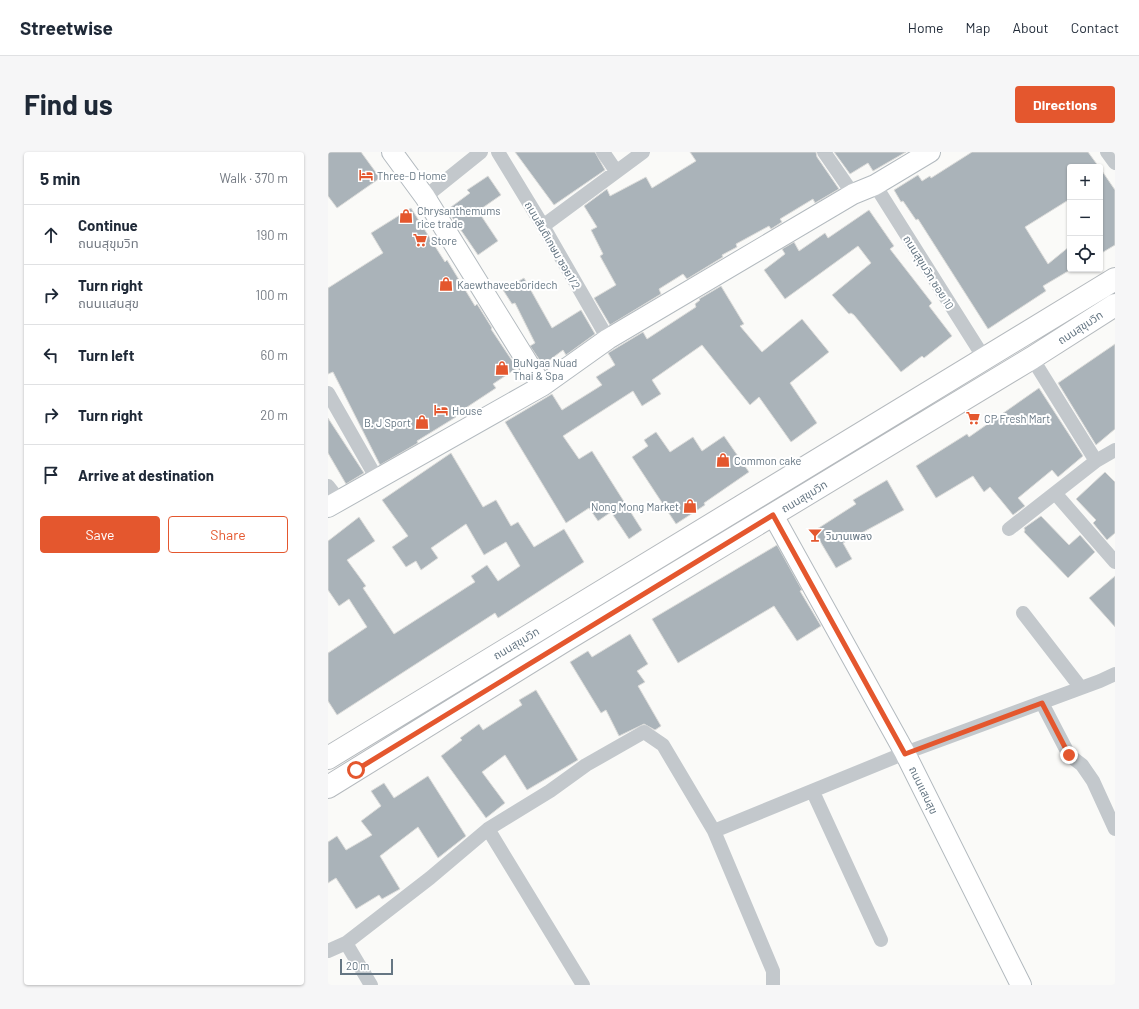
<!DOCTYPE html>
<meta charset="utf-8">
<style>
body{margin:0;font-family:Barlow,"Noto Sans Thai",sans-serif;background:#f6f6f7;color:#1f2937}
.controls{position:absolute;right:12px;top:12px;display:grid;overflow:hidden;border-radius:4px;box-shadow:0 1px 3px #0004}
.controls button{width:36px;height:36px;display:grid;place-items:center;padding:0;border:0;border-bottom:1px solid #e0e1e3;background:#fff;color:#1f2937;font:20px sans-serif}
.scale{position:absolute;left:12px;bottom:10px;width:53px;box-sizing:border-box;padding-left:4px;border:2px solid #657683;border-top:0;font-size:11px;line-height:14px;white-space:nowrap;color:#657683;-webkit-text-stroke:3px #fff;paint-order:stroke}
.stop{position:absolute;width:12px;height:12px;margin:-9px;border:3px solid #e4572e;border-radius:50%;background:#fff}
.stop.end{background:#e4572e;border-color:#fff;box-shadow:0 1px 4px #0008}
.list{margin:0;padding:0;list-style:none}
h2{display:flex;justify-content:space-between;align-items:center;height:52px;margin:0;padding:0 16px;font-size:17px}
h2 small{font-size:13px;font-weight:400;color:#747a83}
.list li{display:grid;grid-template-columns:26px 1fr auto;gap:12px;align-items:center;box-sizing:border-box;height:60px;padding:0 16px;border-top:1px solid #e0e1e3}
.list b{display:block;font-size:15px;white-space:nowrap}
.list p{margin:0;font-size:13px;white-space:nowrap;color:#747a83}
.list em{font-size:13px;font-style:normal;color:#747a83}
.actions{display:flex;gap:8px;padding:12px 16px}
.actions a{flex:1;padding:9px 0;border:1px solid #e4572e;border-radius:4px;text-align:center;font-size:14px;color:#e4572e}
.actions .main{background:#e4572e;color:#fff}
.icon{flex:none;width:22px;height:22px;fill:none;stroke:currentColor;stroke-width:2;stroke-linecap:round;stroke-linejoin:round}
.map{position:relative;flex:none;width:787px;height:833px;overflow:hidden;border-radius:4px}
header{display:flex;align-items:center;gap:24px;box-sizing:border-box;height:56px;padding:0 20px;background:#fff;border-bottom:1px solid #e0e1e3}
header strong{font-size:19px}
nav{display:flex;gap:22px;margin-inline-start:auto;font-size:14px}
.intro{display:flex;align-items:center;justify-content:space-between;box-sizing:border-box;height:96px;padding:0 24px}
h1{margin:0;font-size:28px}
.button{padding:10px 18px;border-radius:4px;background:#e4572e;color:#fff;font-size:14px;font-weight:700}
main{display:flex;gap:24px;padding:0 24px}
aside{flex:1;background:#fff;border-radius:4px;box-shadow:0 1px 3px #0004}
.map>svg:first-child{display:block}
</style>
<header>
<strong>Streetwise</strong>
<nav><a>Home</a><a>Map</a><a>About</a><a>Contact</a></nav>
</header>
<div class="intro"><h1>Find us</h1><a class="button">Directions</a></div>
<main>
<aside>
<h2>5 min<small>Walk · 370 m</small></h2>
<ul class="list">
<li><svg class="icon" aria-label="ahead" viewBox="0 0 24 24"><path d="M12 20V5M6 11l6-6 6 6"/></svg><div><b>Continue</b><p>ถนนสุขุมวิท</p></div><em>190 m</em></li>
<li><svg class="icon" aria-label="right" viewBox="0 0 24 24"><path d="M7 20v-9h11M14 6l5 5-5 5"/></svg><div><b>Turn right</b><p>ถนนแสนสุข</p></div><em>100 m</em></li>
<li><svg class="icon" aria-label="left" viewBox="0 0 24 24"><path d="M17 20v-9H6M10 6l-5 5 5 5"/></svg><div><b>Turn left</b></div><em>60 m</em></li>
<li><svg class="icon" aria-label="right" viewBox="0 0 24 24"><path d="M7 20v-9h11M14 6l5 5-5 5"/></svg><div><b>Turn right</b></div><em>20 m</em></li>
<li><svg class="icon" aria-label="arrive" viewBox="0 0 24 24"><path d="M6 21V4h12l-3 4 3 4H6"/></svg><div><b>Arrive at destination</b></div></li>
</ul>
<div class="actions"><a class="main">Save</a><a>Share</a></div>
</aside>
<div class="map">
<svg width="787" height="833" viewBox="0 0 787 833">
<rect width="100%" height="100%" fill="#fafaf8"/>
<path fill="#aab3b9" stroke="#dcdcda" d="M0,0H33L52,26L9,56L0,44Z
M187,0H267L277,18L226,53Z
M362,0H488L489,5L511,37L487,51L485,47L452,67L454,70L443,77L441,74L408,92L409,95L394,103L395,105L359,127L355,122L331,137L333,142L282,173L266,146L288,133L272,104L275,102L263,78L269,75L256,54L279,37L282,44L318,25L324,36L368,9Z
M506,0H578L545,19L540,11L522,22Z
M644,0H760L771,15H742V47L697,75L720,112L742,94V118L715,134L718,139L660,177L590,67L588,68L575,49L573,50L566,38L590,23L594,29L602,24L603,26Z
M772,16L787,38V93L772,102Z
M160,24L173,43L150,59L170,89L150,103L119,58L142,41L139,38Z
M83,56L117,110L119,108L147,154L149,152L164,176L163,177L189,216L165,232L168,236L127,263L128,265L89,289L90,291L52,313L5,220L0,222V136L55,101L43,81Z
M541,58L566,94L562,97L604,151L601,154L624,184L596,206L594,204L573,220L526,163L523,161L521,162L504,143L543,111L530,94L457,147L436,118L457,102L454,97L466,90L471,99L497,81L500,86Z
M196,126L224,176L253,158L267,182L238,203L235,198L215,213L202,194L207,191L187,151L184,152L175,138Z
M393,134L416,172L412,174L434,200L474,167L501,200L462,231L489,271L463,290L431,245L422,253L374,193L324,228L333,242L314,254L305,239L235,284L251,307L264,299L314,378L301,387L283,360L270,369L261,356L238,371L177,270L224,242L234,258L274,233L268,225L287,213L280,201L315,180L319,187L368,155L367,152L372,148L371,147Z
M787,192V277L768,293L730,231Z
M711,236L755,304L730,325L724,318L690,346L697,354L685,363L662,335L656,340L645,324L608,346L588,314L639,282L641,285Z
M0,266L36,321L18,332L0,301Z
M328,280L342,300L365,285L374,299L396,284L421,320L376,351L377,353L348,372L304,305L320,294L316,288Z
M123,301L155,355L168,348L183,374L190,370L206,395L236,377L256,410L170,466L167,461L9,563L0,549V501L39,475L21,447L11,454L0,438V389L31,365L47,389L19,408L38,434L35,436L66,482L147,430L143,424L159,413L170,429L192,414L178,390L156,403L138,372L103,396L110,406L93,418L88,409L78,415L64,395L80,384L54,348Z
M777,320L787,330V381L779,388L765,371L768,368L748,347Z
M559,328L576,358L515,391L524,407L508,416L486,379L528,352L525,348Z
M713,364L741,393L752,383L767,400L740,426L696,380L697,378L696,376Z
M449,393L474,438L472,439L493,474L469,489L446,454L350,511L324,467Z
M787,424V475L761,446Z
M302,482L320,512L309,519L317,530L310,534L333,574L327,578L316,572L291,584L278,558L273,561L242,510L260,499L264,505Z
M208,538L250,608L199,638L177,603L154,620L177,651L158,666L113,604L134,588L132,586L151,572L155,578L194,553L191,548Z
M100,624L138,684L110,706L90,675L52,704L72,737L54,747L51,743L28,757L8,726L0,731V690L9,684L18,698L44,683L33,669L53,654L43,639L56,631L66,646Z"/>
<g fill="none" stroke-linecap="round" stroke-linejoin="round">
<defs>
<path id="secondary" d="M64,0L97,45L214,234
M0,355L214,234L280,187L525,42L547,33L602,0
M445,363L577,601L693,833"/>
<path id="primary" d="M0,606L787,127
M0,635L236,489L704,206L787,153"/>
</defs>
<use href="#secondary" stroke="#b3babf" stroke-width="22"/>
<use href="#primary" stroke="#b5babe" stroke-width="24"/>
<path stroke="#c3c8cc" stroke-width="14" d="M170,0L215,74L280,187
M275,0L288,19
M496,0L525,42
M779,0L787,11
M547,33L656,206
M97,45L153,0
M215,74L315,0
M704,206L768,309
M0,241L49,327
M0,334L11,348
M727,341L787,410
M681,377L768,309L787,298
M695,461L753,536
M714,551L741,603L754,613L765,629L787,677
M485,640L553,788
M160,677L255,833
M386,679L445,819V833
M18,791L43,833
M0,799L18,791L102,726L160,677L222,639L258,613L316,580L335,593L386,679L577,601L772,529L787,522"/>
<use href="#secondary" stroke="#fff" stroke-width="20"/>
<use href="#primary" stroke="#fff" stroke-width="22"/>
</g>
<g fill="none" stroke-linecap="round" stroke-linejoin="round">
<path stroke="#e4572e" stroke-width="5" d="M28,618L445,363L577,602L714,551L741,603"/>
</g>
<defs>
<symbol id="hotel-bare" viewBox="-9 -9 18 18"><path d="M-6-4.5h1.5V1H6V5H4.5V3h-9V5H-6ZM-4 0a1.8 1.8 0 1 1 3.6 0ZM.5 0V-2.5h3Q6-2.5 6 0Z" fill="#e4572e" stroke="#fff" stroke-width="2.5" paint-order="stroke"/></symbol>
<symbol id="shop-bare" viewBox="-9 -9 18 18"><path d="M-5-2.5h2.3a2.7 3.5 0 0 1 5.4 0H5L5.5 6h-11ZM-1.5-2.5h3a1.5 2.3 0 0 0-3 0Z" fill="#e4572e" stroke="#fff" stroke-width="2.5" paint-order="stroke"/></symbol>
<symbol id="supermarket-bare" viewBox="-9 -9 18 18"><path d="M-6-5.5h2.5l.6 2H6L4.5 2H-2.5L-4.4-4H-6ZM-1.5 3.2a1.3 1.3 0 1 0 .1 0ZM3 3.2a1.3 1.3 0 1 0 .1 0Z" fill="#e4572e" stroke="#fff" stroke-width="2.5" paint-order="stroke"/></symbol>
<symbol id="bar-bare" viewBox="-9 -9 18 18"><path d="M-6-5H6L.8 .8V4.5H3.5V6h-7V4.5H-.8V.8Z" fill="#e4572e" stroke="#fff" stroke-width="2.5" paint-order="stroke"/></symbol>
</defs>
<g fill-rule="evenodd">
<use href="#hotel-bare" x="28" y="13" width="20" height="20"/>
<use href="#shop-bare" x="68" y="54" width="20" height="20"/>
<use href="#supermarket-bare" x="82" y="78" width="20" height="20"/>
<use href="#shop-bare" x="108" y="122" width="20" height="20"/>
<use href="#shop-bare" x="164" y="206" width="20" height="20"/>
<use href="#hotel-bare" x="103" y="248" width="20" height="20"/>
<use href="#supermarket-bare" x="635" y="256" width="20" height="20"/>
<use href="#shop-bare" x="84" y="260" width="20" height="20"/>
<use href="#shop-bare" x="385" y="298" width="20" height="20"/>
<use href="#shop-bare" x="352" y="344" width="20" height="20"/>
<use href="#bar-bare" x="477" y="373" width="20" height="20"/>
</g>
<g text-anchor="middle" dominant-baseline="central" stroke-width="4" stroke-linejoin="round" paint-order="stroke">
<g font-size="11" fill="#657683" stroke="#fff" text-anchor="start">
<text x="49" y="23">Three-D Home</text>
<text x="89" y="58">Chrysanthemums<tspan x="89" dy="13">rice trade</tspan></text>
<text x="103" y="88">Store</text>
<text x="129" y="132">Kaewthaveeboridech</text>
<text x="185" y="210">BuNgaa Nuad<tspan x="185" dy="13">Thai &amp; Spa</tspan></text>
<text x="124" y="258">House</text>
<text x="656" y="266">CP Fresh Mart</text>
<text x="83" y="270" text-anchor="end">B. J Sport</text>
<text x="406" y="308">Common cake</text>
<text x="351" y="354" text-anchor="end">Nong Mong Market</text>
<text x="498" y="383">วิมานเพลง</text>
</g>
<g font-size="11" fill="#657683" stroke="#fff">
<text transform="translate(225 93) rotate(60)">ถนนสันติเกษม ซอย1/2</text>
<text transform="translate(601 120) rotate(58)">ถนนสุขุมวิท ซอย 10</text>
<text transform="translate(752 175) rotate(-33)">ถนนสุขุมวิท</text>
<text transform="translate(476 344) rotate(-31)">ถนนสุขุมวิท</text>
<text transform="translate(188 491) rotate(-31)">ถนนสุขุมวิท</text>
<text transform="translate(596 638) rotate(64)">ถนนแสนสุข</text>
</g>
</g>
</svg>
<div class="controls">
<button>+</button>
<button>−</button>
<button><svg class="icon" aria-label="locate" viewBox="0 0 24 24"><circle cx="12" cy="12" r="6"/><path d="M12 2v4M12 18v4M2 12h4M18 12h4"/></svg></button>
</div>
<div class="scale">20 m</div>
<div class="stop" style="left:28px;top:618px"></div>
<div class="stop end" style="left:741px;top:603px"></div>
</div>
</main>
